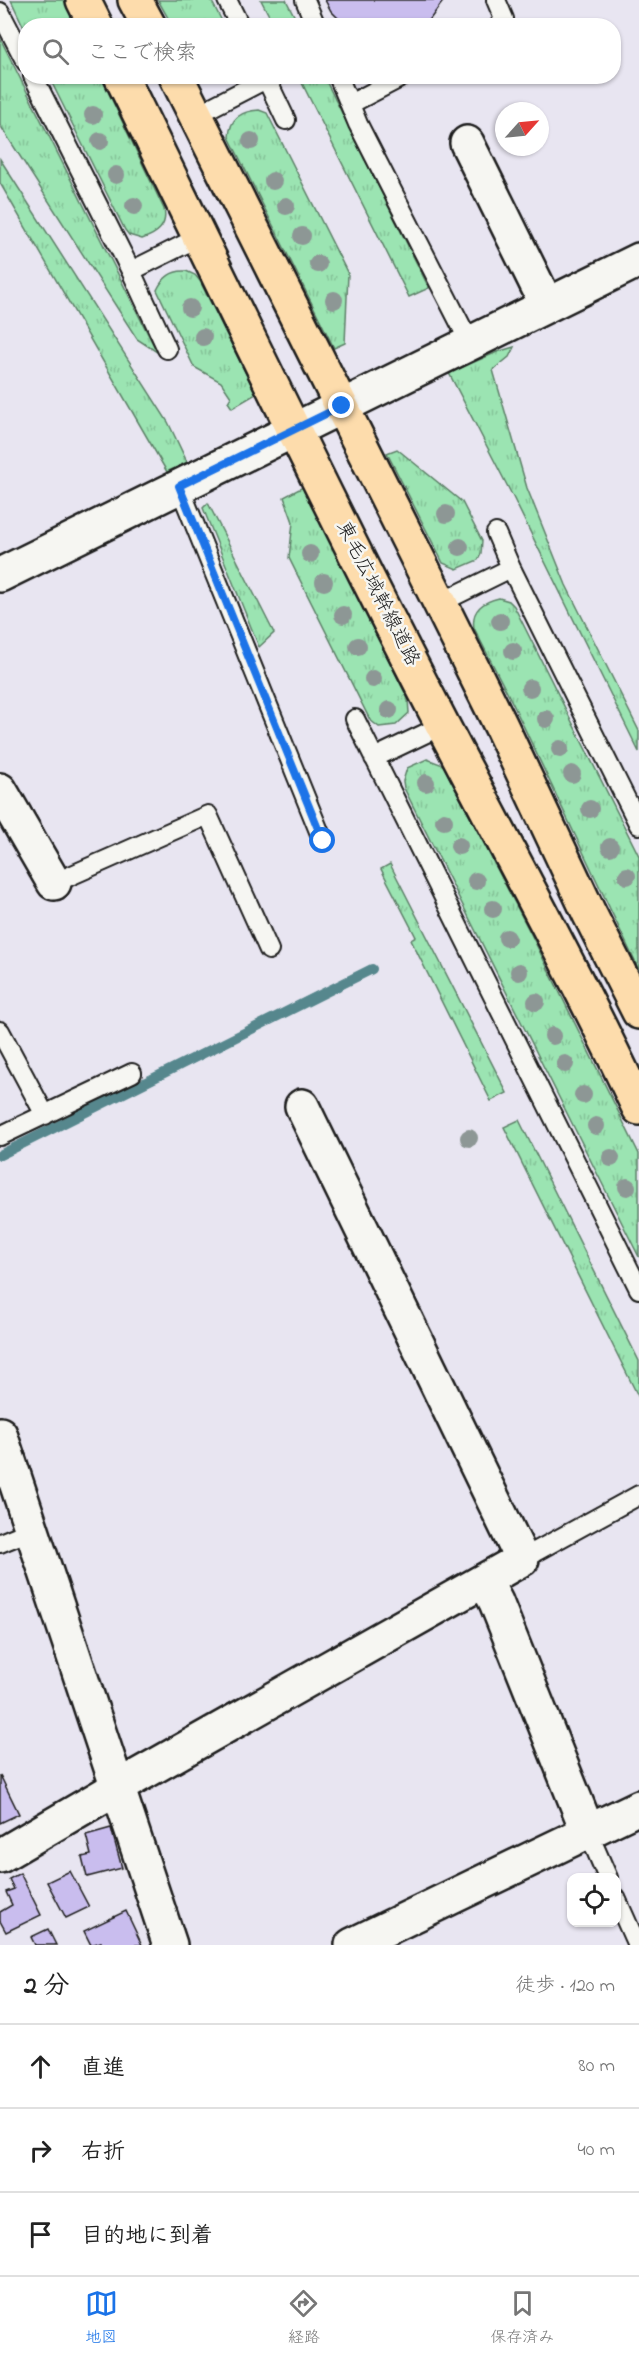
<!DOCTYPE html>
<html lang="ja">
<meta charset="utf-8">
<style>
body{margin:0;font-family:"Indie Flower","Klee One",sans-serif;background:#f6f6f6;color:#222}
.controls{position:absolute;right:18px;bottom:18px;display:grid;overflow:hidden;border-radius:12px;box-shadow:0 2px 4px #0004}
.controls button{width:54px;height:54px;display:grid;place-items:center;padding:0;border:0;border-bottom:2px solid #e0e0e0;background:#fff;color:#222;font:30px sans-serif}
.compass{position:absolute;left:495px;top:102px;width:54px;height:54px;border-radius:50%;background:#fff;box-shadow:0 2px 4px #0004;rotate:63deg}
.stop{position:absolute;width:18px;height:18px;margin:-14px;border:4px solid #1a73e8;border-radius:50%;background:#fff}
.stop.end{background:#1a73e8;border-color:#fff;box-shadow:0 2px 6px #0008}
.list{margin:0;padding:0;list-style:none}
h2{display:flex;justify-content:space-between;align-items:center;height:78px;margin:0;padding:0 24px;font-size:26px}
h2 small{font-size:20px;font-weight:400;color:#767676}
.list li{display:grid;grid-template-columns:39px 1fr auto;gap:18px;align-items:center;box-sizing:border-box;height:84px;padding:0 24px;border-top:2px solid #e0e0e0}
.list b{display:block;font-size:22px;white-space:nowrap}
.list em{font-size:20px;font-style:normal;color:#767676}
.icon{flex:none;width:33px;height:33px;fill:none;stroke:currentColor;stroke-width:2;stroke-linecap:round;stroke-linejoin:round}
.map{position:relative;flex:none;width:639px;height:1945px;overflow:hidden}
.search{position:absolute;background:#fff;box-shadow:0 2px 4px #0004;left:18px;right:18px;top:18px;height:66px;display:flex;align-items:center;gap:15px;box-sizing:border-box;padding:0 21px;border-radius:24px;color:#767676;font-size:22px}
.sheet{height:330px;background:#fff}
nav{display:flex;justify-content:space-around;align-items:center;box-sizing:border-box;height:84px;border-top:2px solid #e0e0e0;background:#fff;font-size:16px;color:#767676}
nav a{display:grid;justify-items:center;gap:3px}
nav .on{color:#1a73e8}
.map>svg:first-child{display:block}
</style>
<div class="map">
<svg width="639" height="1945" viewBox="0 0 639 1945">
<defs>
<pattern id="grass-tufts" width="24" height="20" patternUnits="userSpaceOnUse" patternTransform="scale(1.5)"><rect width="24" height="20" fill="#9be4b2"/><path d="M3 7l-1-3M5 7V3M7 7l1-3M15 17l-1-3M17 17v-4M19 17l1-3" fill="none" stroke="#85c398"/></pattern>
</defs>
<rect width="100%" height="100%" fill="#e8e5f1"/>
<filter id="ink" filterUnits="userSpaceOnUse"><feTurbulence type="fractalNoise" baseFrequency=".0167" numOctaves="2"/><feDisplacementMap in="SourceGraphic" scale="12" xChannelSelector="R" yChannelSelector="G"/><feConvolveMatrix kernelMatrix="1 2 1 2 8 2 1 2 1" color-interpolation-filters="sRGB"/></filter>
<g filter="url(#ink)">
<path fill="url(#grass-tufts)" stroke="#5c8067" stroke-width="1.5" d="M11,0H64L76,25L26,26L25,30Z
M158,0H211L224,25H172Z
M261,0H286L299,25H274Z
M0,38L157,352L137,339L0,125Z
M49,77H101L164,209C168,226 157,234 142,239L129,235L125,230Z
M299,77H324L429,288L409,297Z
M259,110L267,113L348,274L345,343L334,348L229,137C230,118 241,111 259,110Z
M0,159L168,422L187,462L167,472L0,183Z
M186,271L195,275L200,281L256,394L232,408L228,402L231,397L221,382L194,367L157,290C163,277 172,270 186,271Z
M514,347L509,357L493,370L527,488L566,585L639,731V752L510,491L449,373L497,352Z
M397,449L462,502L482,541L481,554L478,560L457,569L443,563L387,453Z
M303,487L408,699L409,713L396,725L379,727L370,720L289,558L293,522L284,497Z
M208,503L274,633L259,647L203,508Z
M499,598L509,601L514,606L639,856V970L513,704L474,628C471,610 482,602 499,598Z
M427,759L443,765L531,934L639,1154V1257L404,788L403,781L407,768Z
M390,864L507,1093L491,1101L411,940L416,937L381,869Z
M519,1120L639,1361V1398L504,1127Z"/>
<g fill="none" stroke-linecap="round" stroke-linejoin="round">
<path stroke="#57878d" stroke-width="10" d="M0,1155L372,969"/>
</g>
<path fill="#c9bdee" stroke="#1c1c1c" stroke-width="1.5" d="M325,0H444L428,22L423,26H346L331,11Z
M0,1775L19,1814L0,1823Z
M111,1828L122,1868L87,1877L82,1857L91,1855L86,1835Z
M70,1871L89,1907L66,1918L47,1882Z
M20,1873L41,1915L6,1932L0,1921V1912L12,1905L6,1892L14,1889L9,1879Z
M126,1911L142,1945H102L101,1942L91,1945L84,1931Z
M48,1929L56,1945H35L31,1937Z"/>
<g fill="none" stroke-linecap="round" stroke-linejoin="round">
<defs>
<path id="lane" d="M227,0L240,26
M305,0L316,26
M496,0L504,19L499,26
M0,12L26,62
M33,76L131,271L167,349
M265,76L286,120
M338,76L358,124L470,343
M350,104L404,76
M196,115L266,79
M131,271L199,237
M179,486L323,841
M496,533L511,568L639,825
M440,603L511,568
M355,719L639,1289
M374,758L443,725
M54,883L208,815L269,950
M0,1031L45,1115
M0,1136L132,1073
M0,1543L32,1530
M522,1559L639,1495
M588,1832L608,1878
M616,1898L637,1945"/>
<path id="street" d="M467,143L547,305
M0,790L54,883
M0,1434L170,1945
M485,1581L496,1602L588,1832
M0,1856L118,1787L522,1559L302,1106"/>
<path id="secondary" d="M0,575L639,260
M352,1945L639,1807"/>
<path id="highway" d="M83,0L96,26
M135,0L149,26
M121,76C227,293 332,512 443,726C509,853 578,978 639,1108
M176,76L440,603L501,726L589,913L639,1012"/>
</defs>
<use href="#lane" stroke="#1c1c1c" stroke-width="22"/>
<use href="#street" stroke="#1c1c1c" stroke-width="38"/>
<use href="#secondary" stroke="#1c1c1c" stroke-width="38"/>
<use href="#highway" stroke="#1c1c1c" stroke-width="38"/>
<use href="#lane" stroke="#f6f6f2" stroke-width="18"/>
<use href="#street" stroke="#f6f6f2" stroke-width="33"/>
<use href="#secondary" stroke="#f6f6f2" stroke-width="33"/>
<use href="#highway" stroke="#fddcac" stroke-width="33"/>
</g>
<g fill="#8d9795">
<circle cx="93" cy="115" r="9"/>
<circle cx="100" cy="141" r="9"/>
<circle cx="251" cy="141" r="9"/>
<circle cx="116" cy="175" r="9"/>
<circle cx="273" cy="181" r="9"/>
<circle cx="134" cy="206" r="9"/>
<circle cx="286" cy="206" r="9"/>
<circle cx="302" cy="236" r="9"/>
<circle cx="318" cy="264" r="9"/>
<circle cx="334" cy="300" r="9"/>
<circle cx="190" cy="308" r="9"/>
<circle cx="203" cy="337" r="9"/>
<circle cx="446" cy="514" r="9"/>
<circle cx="460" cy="547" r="9"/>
<circle cx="310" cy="554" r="9"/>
<circle cx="324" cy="582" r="9"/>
<circle cx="343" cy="615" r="9"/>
<circle cx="500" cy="621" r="9"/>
<circle cx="358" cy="646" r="9"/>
<circle cx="513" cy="651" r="9"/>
<circle cx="373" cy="679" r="9"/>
<circle cx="530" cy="688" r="9"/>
<circle cx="389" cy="710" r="9"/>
<circle cx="546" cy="719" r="9"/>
<circle cx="560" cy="749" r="9"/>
<circle cx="572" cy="774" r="9"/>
<circle cx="426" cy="783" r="9"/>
<circle cx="590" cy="809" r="9"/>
<circle cx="444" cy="821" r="9"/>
<circle cx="459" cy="846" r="9"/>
<circle cx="610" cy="847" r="9"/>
<circle cx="627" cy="876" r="9"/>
<circle cx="476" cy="881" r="9"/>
<circle cx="493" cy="909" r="9"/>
<circle cx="507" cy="938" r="9"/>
<circle cx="519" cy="972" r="9"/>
<circle cx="536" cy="1002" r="9"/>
<circle cx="553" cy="1036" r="9"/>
<circle cx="565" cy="1064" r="9"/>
<circle cx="583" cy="1095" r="9"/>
<circle cx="596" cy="1126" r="9"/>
<circle cx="469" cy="1138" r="9"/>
<circle cx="611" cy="1158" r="9"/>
<circle cx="627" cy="1187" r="9"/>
</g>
</g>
<g fill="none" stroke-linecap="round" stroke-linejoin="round" filter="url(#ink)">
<path stroke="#1a73e8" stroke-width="8" d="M323,841L179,486L342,406"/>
</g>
<g text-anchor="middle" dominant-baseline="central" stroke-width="5" stroke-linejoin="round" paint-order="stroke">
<g font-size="20" fill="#1c1c1c" stroke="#f6f6f2">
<text transform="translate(377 594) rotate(63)">東毛広域幹線道路</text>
</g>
</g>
</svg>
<div class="controls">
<button><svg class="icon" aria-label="locate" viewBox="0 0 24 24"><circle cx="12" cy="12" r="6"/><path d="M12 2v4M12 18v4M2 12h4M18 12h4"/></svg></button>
</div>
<svg class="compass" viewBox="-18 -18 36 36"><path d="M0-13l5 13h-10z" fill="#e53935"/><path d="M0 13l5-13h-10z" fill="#767676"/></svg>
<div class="stop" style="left:323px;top:841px"></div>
<div class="stop end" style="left:342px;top:406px"></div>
<div class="search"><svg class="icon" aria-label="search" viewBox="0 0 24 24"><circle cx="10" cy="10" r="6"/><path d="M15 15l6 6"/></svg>ここで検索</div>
</div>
<section class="sheet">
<h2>2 分<small>徒歩 · 120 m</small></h2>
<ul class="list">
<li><svg class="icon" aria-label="ahead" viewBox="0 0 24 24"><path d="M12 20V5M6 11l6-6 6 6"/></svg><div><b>直進</b></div><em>80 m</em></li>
<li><svg class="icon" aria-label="right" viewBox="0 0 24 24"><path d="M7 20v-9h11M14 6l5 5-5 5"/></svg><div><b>右折</b></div><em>40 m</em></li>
<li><svg class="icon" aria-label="arrive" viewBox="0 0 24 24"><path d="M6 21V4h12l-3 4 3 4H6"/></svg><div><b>目的地に到着</b></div></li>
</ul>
</section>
<nav>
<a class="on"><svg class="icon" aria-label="map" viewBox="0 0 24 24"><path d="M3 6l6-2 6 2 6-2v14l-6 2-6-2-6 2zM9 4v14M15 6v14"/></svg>地図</a>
<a><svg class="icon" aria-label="directions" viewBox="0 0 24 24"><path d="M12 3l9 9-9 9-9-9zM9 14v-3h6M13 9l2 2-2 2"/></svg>経路</a>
<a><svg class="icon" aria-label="saved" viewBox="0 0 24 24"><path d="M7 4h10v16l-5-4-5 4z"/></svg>保存済み</a>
</nav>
